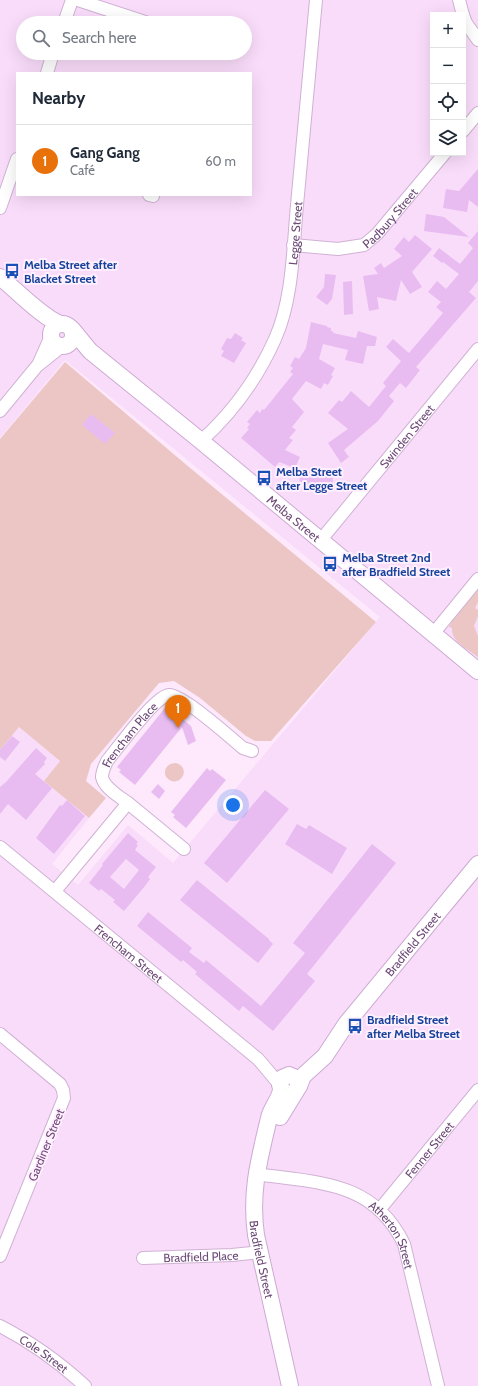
<!DOCTYPE html>
<meta charset="utf-8">
<style>
body{margin:0;font-family:Cabin,sans-serif;background:#f6f6f7;color:#1f2937}
.controls{position:absolute;right:12px;top:12px;display:grid;overflow:hidden;border-radius:0px;box-shadow:0 4px 16px #0002}
.controls button{width:36px;height:36px;display:grid;place-items:center;padding:0;border:0;border-bottom:1px solid #e0e1e3;background:#fff;color:#1f2937;font:20px sans-serif}
.you{position:absolute;left:233px;top:805px;width:14px;height:14px;margin:-10px;border:3px solid #fff;border-radius:50%;background:#1a73e8;box-shadow:0 0 0 6px #1a73e833}
.badge{display:grid;place-items:center;width:26px;height:26px;border-radius:50%;background:#7c3aed;color:#fff;font-size:13px;font-weight:700}
.pin{position:absolute;translate:-50% -33px;filter:drop-shadow(0 1px 2px #0008)}
.pin::after{content:'';position:absolute;top:21px;width:14px;height:12px;background:inherit;clip-path:polygon(0 0,100% 0,50% 100%)}
.list{margin:0;padding:0;list-style:none}
h2{display:flex;justify-content:space-between;align-items:center;height:52px;margin:0;padding:0 16px;font-size:17px}
h2 small{font-size:13px;font-weight:400;color:#747a83}
.list li{display:grid;grid-template-columns:26px 1fr auto;gap:12px;align-items:center;box-sizing:border-box;height:72px;padding:0 16px;border-top:1px solid #e0e1e3}
.list b{display:block;font-size:15px;white-space:nowrap}
.list p{margin:0;font-size:13px;white-space:nowrap;color:#747a83}
.list em{font-size:13px;font-style:normal;color:#747a83}
.icon{flex:none;width:22px;height:22px;fill:none;stroke:currentColor;stroke-width:2;stroke-linecap:round;stroke-linejoin:round}
.map{position:relative;flex:none;width:478px;height:1386px;overflow:hidden}
.search{position:absolute;background:#fff;box-shadow:0 4px 16px #0002;left:16px;top:16px;width:236px;height:44px;display:flex;align-items:center;gap:10px;box-sizing:border-box;padding:0 14px;border-radius:22px;color:#747a83;font-size:15px}
.panel{position:absolute;background:#fff;box-shadow:0 4px 16px #0002;left:16px;top:72px;width:236px;height:124px;border-radius:0px}
.map>svg:first-child{display:block}
</style>
<div class="map">
<svg width="478" height="1386" viewBox="0 0 478 1386">
<rect width="100%" height="100%" fill="#fde8fc"/>
<path fill="#f9dcfa" fill-rule="evenodd" d="M0,0H478V1386H0V750L19,727L60,761L44,781L89,818L52,864L78,885L128,825L173,863L380,617L65,360L0,438ZM433,15H463V153H433ZM23,23H245V53H23ZM17,73H251V195H17Z"/>
<path fill="#ecc6c5" d="M65,362L183,462L376,622L271,741H255L246,736L200,698L174,681L159,683L91,764L86,781L106,798L89,818L44,781L60,761L19,727L0,750V439Z
M478,589V602L475,608L478,610V616L474,626L478,636V657C468,649 451,642 452,628L449,627L452,621Z
M176,763C193,768 179,791 166,777C163,770 167,763 176,763Z"/>
<path fill="#e8bcf1" fill-rule="evenodd" d="M478,169V207L469,200L467,212L443,208L446,189L459,191Z
M426,214L444,217L469,237L424,231Z
M478,231V281L469,292L476,298L416,367L420,370L406,388L400,383L389,396L394,401L378,421L344,450L349,457L341,463L328,443L348,429L328,413L339,400L342,402L351,391L369,407L386,386L383,383L401,361L386,347L393,339L409,353L443,313L436,307L441,302L428,292L437,281L446,289L459,274L443,262L442,263L433,256L439,248L460,264L473,248L468,243Z
M415,235L432,249L412,272L422,287L410,294L401,280L396,301L377,297L379,309L369,311L363,276L378,274L374,268L381,263L384,268L402,256L394,249L404,237L409,242Z
M325,274L336,275L332,299L327,305L316,297L324,287Z
M352,281L353,314L344,315L343,282Z
M311,322L327,326V327L331,328V331L334,332L333,333L356,338L358,331L377,337L375,346H367L363,364L345,360L348,350L323,344L319,359L335,368L331,375L333,376L328,385L324,383L321,389L306,381L292,399L304,412L292,427L296,430L289,438L293,440L285,450L300,457L295,468L279,462L275,467L241,438L249,429L247,428L250,424L247,422L257,410L260,413L262,409L264,410L293,374L290,372L293,368L290,366L295,357L299,359L306,348Z
M235,333L243,338L241,340L246,343L234,363L221,356L224,351L221,349L227,338L231,339Z
M91,414L115,433L105,444L82,425Z
M332,469L333,483L324,484L325,485L300,487L299,472Z
M165,708L168,711L170,709L191,726L196,741L188,745L182,727L135,785L119,772L121,770L117,767Z
M12,736L20,742L5,761L0,757V750Z
M36,748L47,758L44,762L45,764L35,774L52,788L26,820L8,804L0,814V787L6,782Z
M207,768L210,771L212,769L226,780L186,828L173,817L175,815L171,812Z
M158,784L165,791L159,799L151,792Z
M265,790L289,809L227,883L204,863Z
M67,800L85,816L54,854L36,838L60,805L62,806Z
M297,824L306,829L309,825L347,848L332,874L285,844Z
M128,833L138,842L136,844L138,845L135,850L156,867L148,877L150,879L145,886L124,911L113,902L115,900L101,889L99,891L89,883L103,865L102,864ZM126,859L139,870L124,889L110,877Z
M372,844L396,863L307,974L315,981L273,1031L243,1006L239,1011L195,974L197,972L183,960L181,962L137,926L148,912L192,948L189,952L204,963L206,960L261,1006L305,953L293,943Z
M197,880L269,939V940L273,944L258,963L180,900Z"/>
<g fill="none" stroke-linecap="round" stroke-linejoin="round">
<defs>
<g id="street">
<path d="M78,0L148,23"/>
<path d="M459,0L463,15"/>
<path d="M463,15L466,23L478,40"/>
<path d="M64,23L72,0"/>
<path d="M47,73L53,53"/>
<path d="M463,131L478,113"/>
<path d="M149,195L153,196"/>
<path d="M0,208L17,159"/>
<path id="s1" d="M293,245L338,249L364,245L377,234L445,153"/>
<path d="M39,363L51,336"/>
<path d="M0,411L37,366L62,346"/>
<path id="s2" d="M201,441C232,413 258,377 275,339C293,299 293,248 297,205C303,137 310,68 316,0"/>
<path id="s3" d="M320,541L478,349"/>
<path d="M433,634L478,579"/>
<path d="M128,803L184,849"/>
<path id="s4" d="M0,847L258,1059L280,1085"/>
<path id="s5" d="M55,891L128,803C120,797 104,788 102,777C102,771 105,766 107,761C118,748 155,696 169,695C182,694 231,738 243,748L252,751"/>
<path d="M0,1034L60,1084L63,1090L64,1098L0,1256"/>
<path id="s6" d="M256,1174C317,1183 373,1180 404,1244L438,1386"/>
<path id="s7" d="M380,1209L478,1090"/>
<path id="s8" d="M143,1258L232,1255L260,1252"/>
<path id="s9" d="M0,1326C33,1343 58,1361 85,1386"/>
</g>
<g id="secondary">
<path d="M0,277C14,288 45,320 61,324"/>
<circle cx="62" cy="335" r="11"/>
<path id="s10" d="M72,329L90,351L201,441L478,671"/>
<path id="s11" d="M299,1086L303,1076L325,1056L346,1024L478,864"/>
<path id="s12" d="M281,1090C279,1101 271,1108 269,1118C259,1160 250,1192 256,1235L290,1386"/>
<path d="M280,1117L299,1086L296,1078L289,1075L282,1078L280,1085L283,1092L290,1094"/>
</g>
</defs>
<use href="#street" stroke="#d0b2d4" stroke-width="14"/>
<use href="#secondary" stroke="#cdaad3" stroke-width="18"/>
<use href="#street" stroke="#fff" stroke-width="12"/>
<use href="#secondary" stroke="#fff" stroke-width="16"/>
</g>
<defs>
<symbol id="bus-bare" viewBox="-9 -9 18 18"><path d="M-5-6H5V4H4V6H2V4H-2V6H-4V4H-5ZM-3.5-4V0h7V-4ZM-3.5 1.2v1.5H-2V1.2ZM2 1.2v1.5H3.5V1.2Z" fill="#1a4fb4" stroke="#ffefff" stroke-width="2.5" paint-order="stroke"/></symbol>
</defs>
<g fill-rule="evenodd">
<use href="#bus-bare" x="1" y="260" width="22" height="22"/>
<use href="#bus-bare" x="253" y="467" width="22" height="22"/>
<use href="#bus-bare" x="319" y="553" width="22" height="22"/>
<use href="#bus-bare" x="344" y="1015" width="22" height="22"/>
</g>
<g text-anchor="middle" dominant-baseline="central" stroke-width="4" stroke-linejoin="round" paint-order="stroke">
<g font-size="12" fill="#6e4a78" stroke="#ffefff">
<text stroke="none"><textPath href="#s1" startOffset="109">Padbury Street</textPath></text>
<text stroke="none"><textPath href="#s2" startOffset="235">Legge Street</textPath></text>
<text stroke="none"><textPath href="#s3" startOffset="136">Swinden Street</textPath></text>
<text stroke="none"><textPath href="#s10" startOffset="292">Melba Street</textPath></text>
<text stroke="none"><textPath href="#s5" startOffset="203">Frencham Place</textPath></text>
<text stroke="none"><textPath href="#s11" startOffset="183">Bradfield Street</textPath></text>
<text stroke="none"><textPath href="#s4" startOffset="167">Frencham Street</textPath></text>
<text transform="translate(46 1145) rotate(-68)">Gardiner Street</text>
<text stroke="none"><textPath href="#s7" startOffset="77">Fenner Street</textPath></text>
<text stroke="none"><textPath href="#s6" startOffset="159">Atherton Street</textPath></text>
<text stroke="none"><textPath href="#s8" startOffset="58">Bradfield Place</textPath></text>
<text stroke="none"><textPath href="#s12" startOffset="174">Bradfield Street</textPath></text>
<text stroke="none"><textPath href="#s9" startOffset="52">Cole Street</textPath></text>
</g>
<g font-size="12" font-weight="bold" fill="#164399" stroke="#ffefff" text-anchor="start">
<text x="24" y="264">Melba Street after<tspan x="24" dy="14">Blacket Street</tspan></text>
<text x="276" y="471">Melba Street<tspan x="276" dy="14">after Legge Street</tspan></text>
<text x="342" y="557">Melba Street 2nd<tspan x="342" dy="14">after Bradfield Street</tspan></text>
<text x="367" y="1019">Bradfield Street<tspan x="367" dy="14">after Melba Street</tspan></text>
</g>
</g>
</svg>
<div class="controls">
<button>+</button>
<button>−</button>
<button><svg class="icon" aria-label="locate" viewBox="0 0 24 24"><circle cx="12" cy="12" r="6"/><path d="M12 2v4M12 18v4M2 12h4M18 12h4"/></svg></button>
<button><svg class="icon" aria-label="layers" viewBox="0 0 24 24"><path d="M12 4l9 5-9 5-9-5zM3 14l9 5 9-5"/></svg></button>
</div>
<div class="you"></div>
<div class="pin badge" style="left:178px;top:728px;background:#e8710a">1</div>
<div class="search"><svg class="icon" aria-label="search" viewBox="0 0 24 24"><circle cx="10" cy="10" r="6"/><path d="M15 15l6 6"/></svg>Search here</div>
<section class="panel">
<h2>Nearby<small></small></h2>
<ul class="list">
<li><span class="badge" style="background:#e8710a">1</span><div><b>Gang Gang</b><p>Café</p></div><em>60 m</em></li>
</ul>
</section>
</div>
